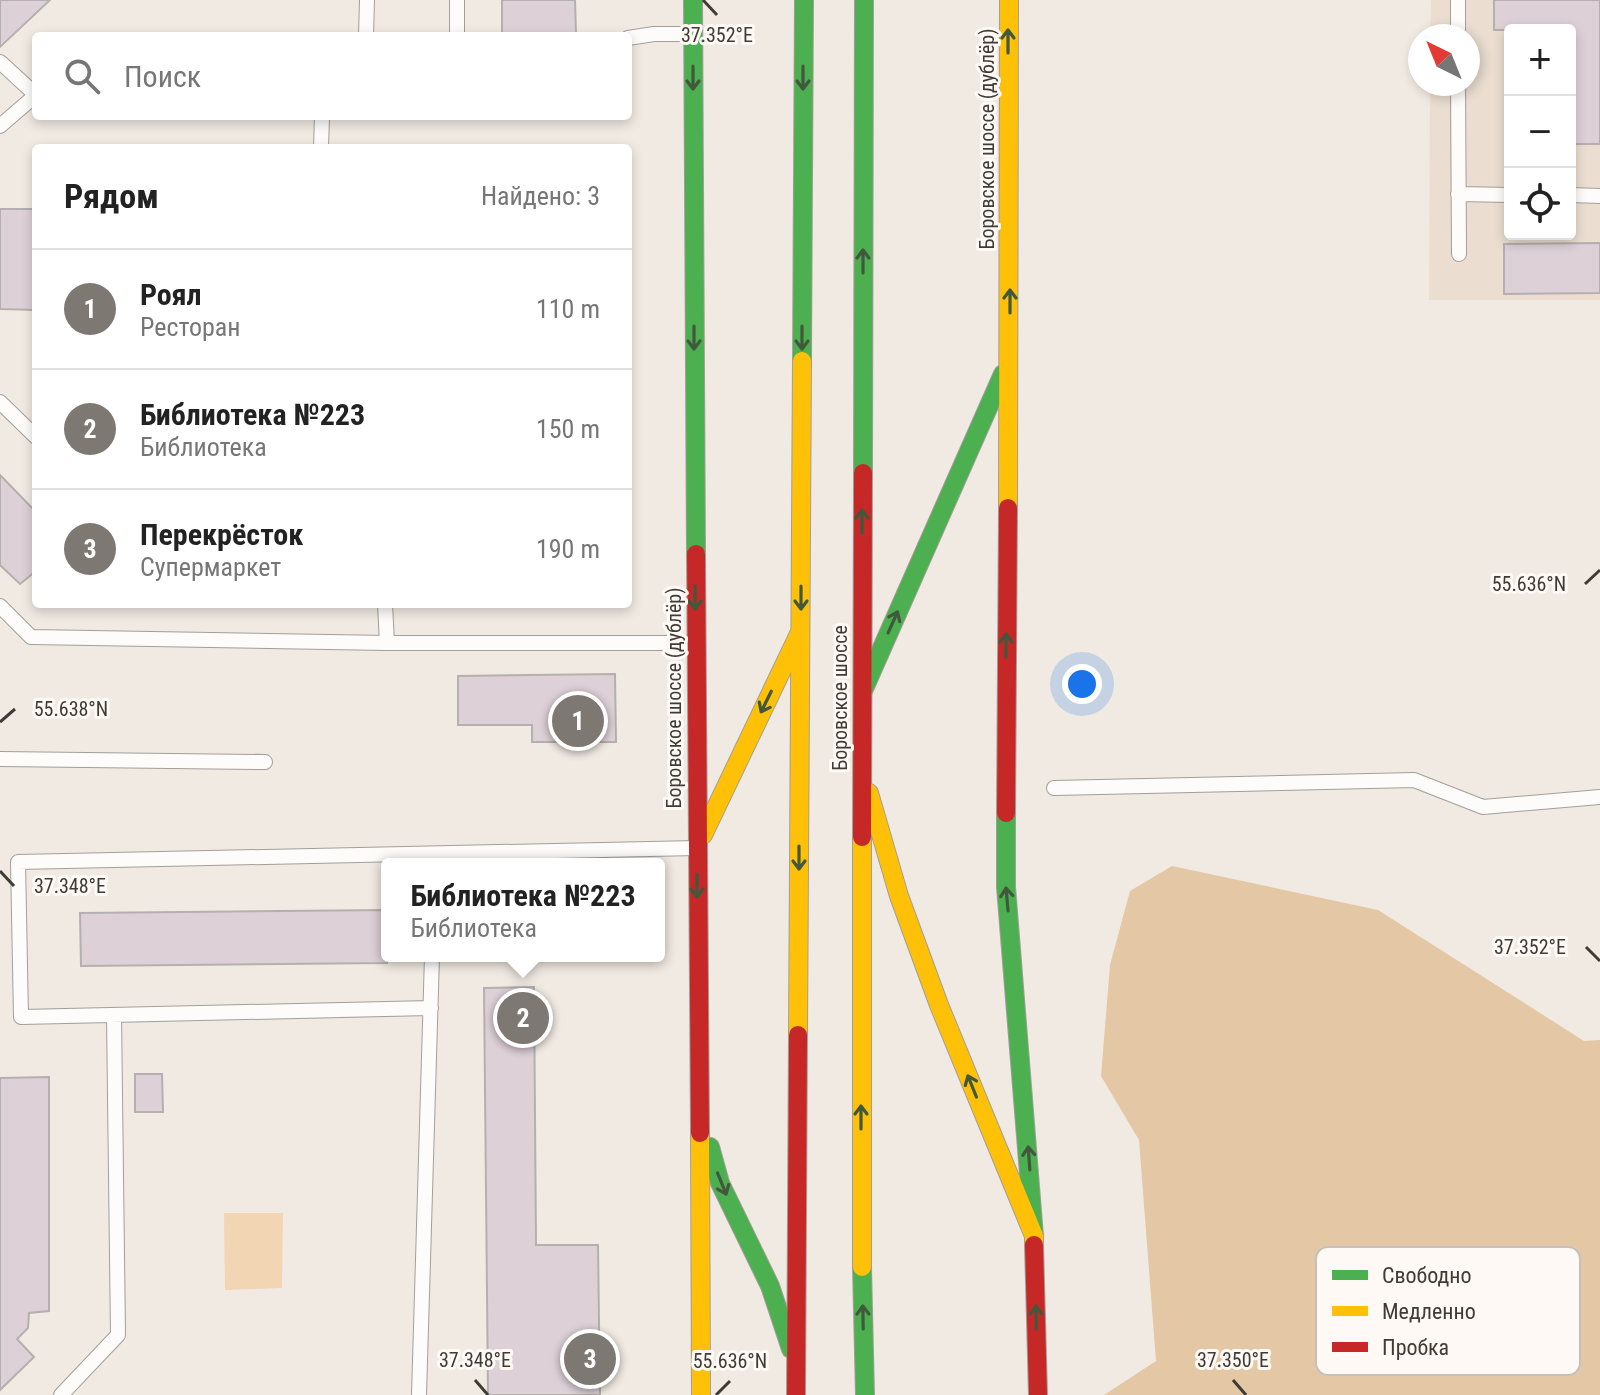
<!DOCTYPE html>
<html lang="ru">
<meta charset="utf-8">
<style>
body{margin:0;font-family:"Roboto Condensed",sans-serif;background:#f6f6f6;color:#222}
.controls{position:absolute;right:24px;top:24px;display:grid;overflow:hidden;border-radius:8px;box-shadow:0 4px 12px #0003}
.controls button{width:72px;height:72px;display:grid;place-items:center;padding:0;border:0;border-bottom:2px solid #e0e0e0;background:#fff;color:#222;font:40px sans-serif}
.compass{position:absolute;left:1408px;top:24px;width:72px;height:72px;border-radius:50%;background:#fff;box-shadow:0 4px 12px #0003;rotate:317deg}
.you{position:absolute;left:1082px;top:684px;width:28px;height:28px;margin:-20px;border:6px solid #fff;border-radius:50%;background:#1a73e8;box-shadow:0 0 0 12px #1a73e833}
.badge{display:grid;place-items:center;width:52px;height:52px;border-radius:50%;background:#7d7872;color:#fff;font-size:26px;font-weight:700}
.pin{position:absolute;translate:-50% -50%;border:4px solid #fff;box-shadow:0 2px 8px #0006}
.popup{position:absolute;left:381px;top:858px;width:284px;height:104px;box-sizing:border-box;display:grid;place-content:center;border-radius:8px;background:#fff;filter:drop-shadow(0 2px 6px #0005);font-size:26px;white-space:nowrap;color:#767676}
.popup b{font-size:30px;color:#222}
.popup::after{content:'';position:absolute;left:50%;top:100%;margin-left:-16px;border:16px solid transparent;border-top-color:#fff}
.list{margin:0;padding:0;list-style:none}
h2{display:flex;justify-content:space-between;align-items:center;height:104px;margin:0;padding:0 32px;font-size:34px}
h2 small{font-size:26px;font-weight:400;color:#767676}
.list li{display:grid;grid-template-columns:52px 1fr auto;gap:24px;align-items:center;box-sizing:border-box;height:120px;padding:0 32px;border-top:2px solid #e0e0e0}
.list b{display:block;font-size:30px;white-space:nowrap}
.list p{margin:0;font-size:26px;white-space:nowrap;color:#767676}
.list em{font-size:26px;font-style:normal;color:#767676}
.icon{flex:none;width:44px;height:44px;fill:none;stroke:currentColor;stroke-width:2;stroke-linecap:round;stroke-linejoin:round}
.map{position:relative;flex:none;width:1600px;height:1395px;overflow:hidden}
.search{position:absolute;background:#fff;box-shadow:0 4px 12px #0003;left:32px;top:32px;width:600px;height:88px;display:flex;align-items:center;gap:20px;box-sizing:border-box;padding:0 28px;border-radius:8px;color:#767676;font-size:30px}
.panel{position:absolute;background:#fff;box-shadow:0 4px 12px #0003;left:32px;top:144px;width:600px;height:464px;border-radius:8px}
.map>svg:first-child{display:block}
</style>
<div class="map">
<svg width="1600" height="1395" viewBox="0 0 1600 1395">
<rect width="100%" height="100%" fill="#f1eae3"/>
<path fill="#ebded1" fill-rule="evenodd" d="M1431,0H1600V300H1429L1430,84H1468V36H1430ZM1510,30H1570V234H1510Z"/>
<path fill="#f2d5b2" d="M224,1213H283L282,1288L225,1290Z"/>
<path fill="#e4c7a4" d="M1172,866L1378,910L1584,1041L1600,1040V1395H1104L1156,1361L1139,1140L1101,1076L1110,965L1130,891Z"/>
<path fill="#ddd0d7" stroke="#b5b0af" stroke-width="2" d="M0,0H50L0,47Z
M502,0H575L576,35L502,36Z
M1494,0H1600V144H1570V30H1494Z
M0,209H36V310L0,309Z
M1600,243V293L1504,294V244Z
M0,475L36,512V571L20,584L0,565Z
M615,674L616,742H532V725H458V676Z
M387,910V963L81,966L80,913Z
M534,987L536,1245H598L600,1395H488L484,988Z
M135,1074H162L163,1112H135Z
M49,1077V1311L29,1313L28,1328L17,1339L34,1357L0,1390V1078Z"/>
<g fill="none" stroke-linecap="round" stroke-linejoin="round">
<defs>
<path id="lane" d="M457,0V36
M1458,0V36
M366,36L367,0
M628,38L654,34H691
M0,62L36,95L0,126
M1458,84L1459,254
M321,148L322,116
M1458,194L1510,195
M1570,195L1600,196
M0,402L36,437
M385,604L387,643H695
M0,606L31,637L387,643
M0,759L265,762
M1054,788L1414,780L1483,807L1600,797
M431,1008L21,1017L18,862L697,848
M61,1395L118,1335L114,1015
M419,1395L432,956"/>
<path id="fast" d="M693,0L696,554
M802,361L804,0
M863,473L864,0
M863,691L1003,374
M1006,813V887L1034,1236
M710,1147L720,1183L770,1286L791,1349
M862,1267L865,1395"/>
<path id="slow" d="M1008,508L1009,0
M869,793L899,896L939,1005L1034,1236V1245
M703,835L800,632
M862,837V1267
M798,1035L802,361
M700,1133L701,1395"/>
<path id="jam" d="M696,554L700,1133
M1006,813L1008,508
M862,837L863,473
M1034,1245L1038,1395
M796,1395L798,1035"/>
</defs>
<use href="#lane" stroke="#a39e99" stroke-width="16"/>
<use href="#fast" stroke="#a39e99" stroke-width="20"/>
<use href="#slow" stroke="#a39e99" stroke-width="20"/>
<use href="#jam" stroke="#a39e99" stroke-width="20"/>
<use href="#lane" stroke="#fdfcfb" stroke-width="14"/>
<use href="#fast" stroke="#4caf50" stroke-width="18"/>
<use href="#slow" stroke="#ffc107" stroke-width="18"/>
<use href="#jam" stroke="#c62828" stroke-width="18"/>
</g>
<defs><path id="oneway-shaft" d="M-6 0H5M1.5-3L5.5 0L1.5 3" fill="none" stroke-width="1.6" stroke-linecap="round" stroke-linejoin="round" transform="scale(2)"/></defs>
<g stroke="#42583c">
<use href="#oneway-shaft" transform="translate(1008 41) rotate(-90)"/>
<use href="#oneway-shaft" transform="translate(693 78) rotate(90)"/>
<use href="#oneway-shaft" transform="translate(803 78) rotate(90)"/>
<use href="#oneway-shaft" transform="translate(863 261) rotate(-90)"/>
<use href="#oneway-shaft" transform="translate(1010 301) rotate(-90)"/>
<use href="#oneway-shaft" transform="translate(694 338) rotate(90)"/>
<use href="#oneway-shaft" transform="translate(802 338) rotate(90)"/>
<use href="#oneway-shaft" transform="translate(862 521) rotate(-90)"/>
<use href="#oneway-shaft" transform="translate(695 598) rotate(90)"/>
<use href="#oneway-shaft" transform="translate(801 598) rotate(90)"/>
<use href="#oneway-shaft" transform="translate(893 622) rotate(-66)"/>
<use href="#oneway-shaft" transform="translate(1006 645) rotate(-89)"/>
<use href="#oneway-shaft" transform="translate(766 702) rotate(116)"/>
<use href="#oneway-shaft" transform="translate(799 858) rotate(90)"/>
<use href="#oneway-shaft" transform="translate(697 886) rotate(90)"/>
<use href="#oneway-shaft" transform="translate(1007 899) rotate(-95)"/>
<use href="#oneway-shaft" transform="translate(972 1086) rotate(-112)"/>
<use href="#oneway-shaft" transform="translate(861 1117) rotate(-90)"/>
<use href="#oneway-shaft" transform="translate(1029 1158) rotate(-94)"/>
<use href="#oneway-shaft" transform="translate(722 1184) rotate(68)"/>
<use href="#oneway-shaft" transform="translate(863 1317) rotate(-91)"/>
<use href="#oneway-shaft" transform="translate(1036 1317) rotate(-91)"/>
</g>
<path fill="none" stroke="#3f3b35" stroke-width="3" d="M703,0L717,15M1585,584L1600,570M0,722L15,709M0,871L14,886M1586,947L1600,961M475,1380L488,1395M1233,1380L1246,1395M716,1395L730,1381"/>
<g text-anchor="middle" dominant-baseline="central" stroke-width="6" stroke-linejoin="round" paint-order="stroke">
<g font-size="20" fill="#3f3b35" stroke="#fef9f4">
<text transform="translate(987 139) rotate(-90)">Боровское шоссе (дублёр)</text>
<text transform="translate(674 698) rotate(-90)">Боровское шоссе (дублёр)</text>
<text transform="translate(840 698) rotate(-90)">Боровское шоссе</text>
</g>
</g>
<rect x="1316" y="1247" width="264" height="128" rx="12" fill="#fef9f4" stroke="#c5c0bb" stroke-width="2"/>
<rect x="1332" y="1270" width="36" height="10" fill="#4caf50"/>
<rect x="1332" y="1306" width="36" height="10" fill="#ffc107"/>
<rect x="1332" y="1342" width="36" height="10" fill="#c62828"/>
<g font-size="22" fill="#3f3b35">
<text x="1382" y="1283">Свободно</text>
<text x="1382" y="1319">Медленно</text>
<text x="1382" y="1355">Пробка</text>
</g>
<g font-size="20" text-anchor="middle" fill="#3f3b35" stroke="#fef9f4" stroke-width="6" stroke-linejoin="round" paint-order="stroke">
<text x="717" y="42">37.352°E</text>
<text x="1529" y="591">55.636°N</text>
<text x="71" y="716">55.638°N</text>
<text x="70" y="893">37.348°E</text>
<text x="1530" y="954">37.352°E</text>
<text x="475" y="1367">37.348°E</text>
<text x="1233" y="1367">37.350°E</text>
<text x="730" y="1368">55.636°N</text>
</g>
</svg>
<div class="controls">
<button>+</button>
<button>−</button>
<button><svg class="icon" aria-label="locate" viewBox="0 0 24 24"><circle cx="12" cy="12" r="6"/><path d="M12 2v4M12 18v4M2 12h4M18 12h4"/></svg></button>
</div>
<svg class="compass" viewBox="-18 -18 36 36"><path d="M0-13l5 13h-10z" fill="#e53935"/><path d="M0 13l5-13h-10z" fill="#767676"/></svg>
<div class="you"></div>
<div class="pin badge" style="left:578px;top:721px">1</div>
<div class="pin badge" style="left:523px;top:1018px">2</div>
<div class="popup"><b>Библиотека №223</b>Библиотека</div>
<div class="pin badge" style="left:590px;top:1359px">3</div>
<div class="search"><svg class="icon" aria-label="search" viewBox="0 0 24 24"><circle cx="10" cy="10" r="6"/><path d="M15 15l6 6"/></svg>Поиск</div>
<section class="panel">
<h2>Рядом<small>Найдено: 3</small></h2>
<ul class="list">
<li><span class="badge">1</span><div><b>Роял</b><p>Ресторан</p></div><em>110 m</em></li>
<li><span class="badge">2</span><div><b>Библиотека №223</b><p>Библиотека</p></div><em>150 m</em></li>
<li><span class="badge">3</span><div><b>Перекрёсток</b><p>Супермаркет</p></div><em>190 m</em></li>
</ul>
</section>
</div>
